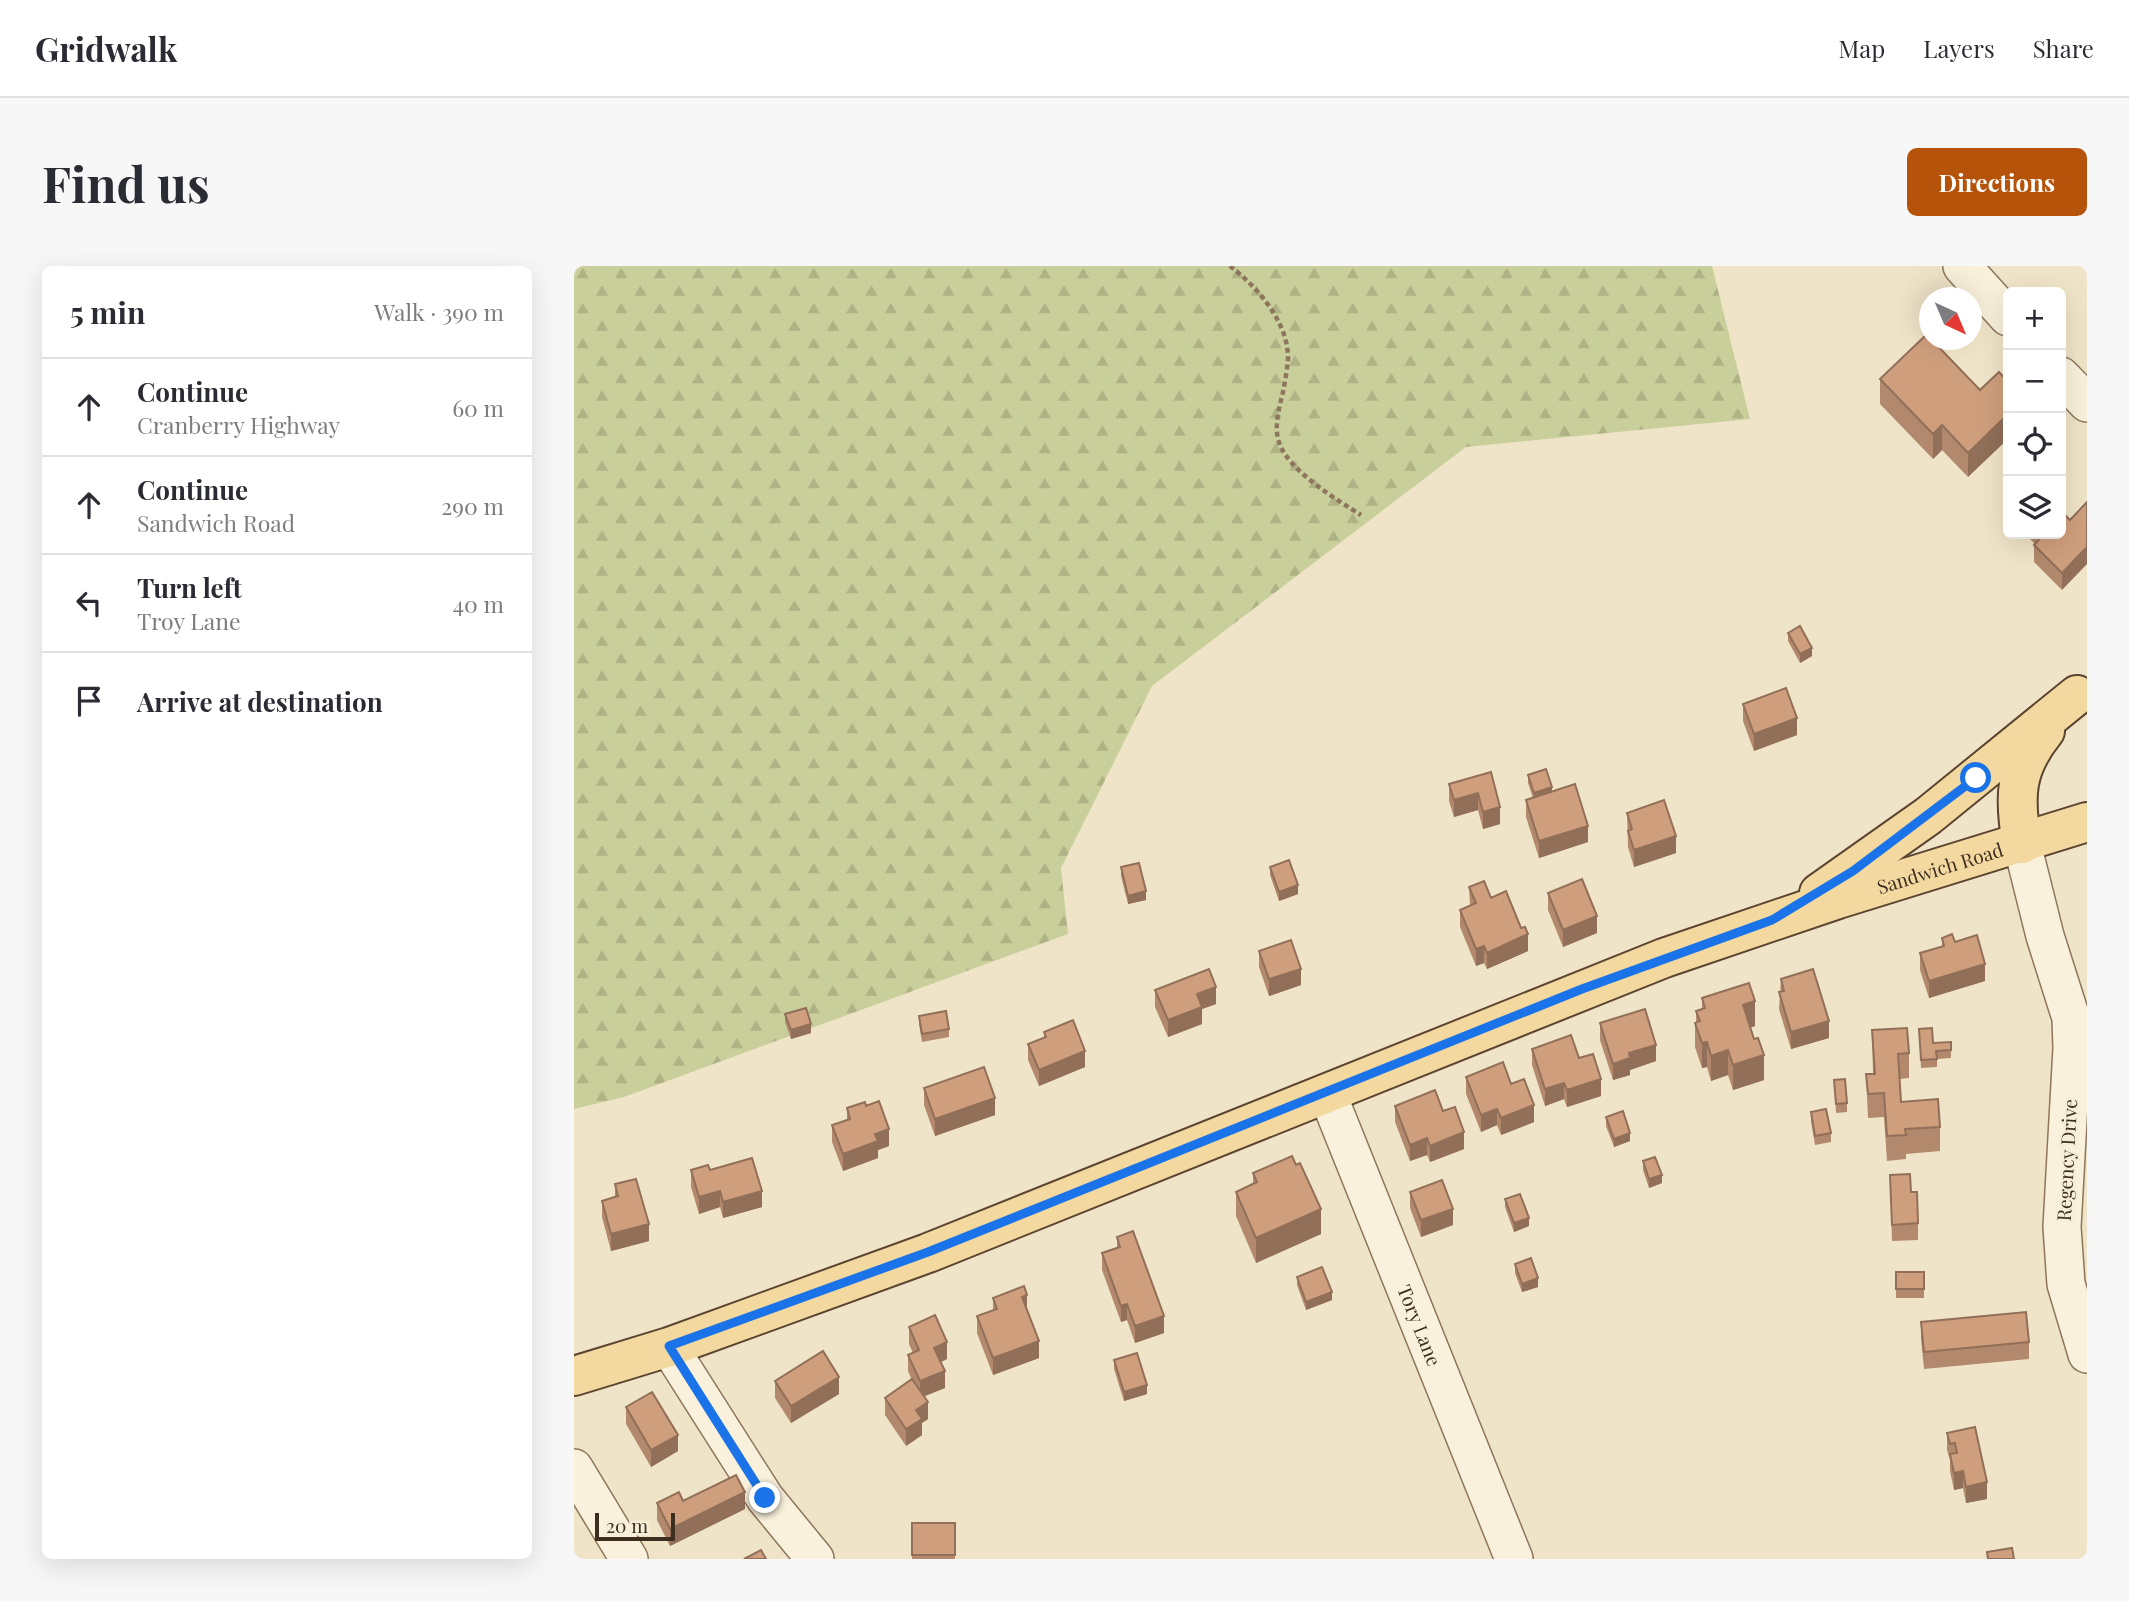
<!DOCTYPE html>
<meta charset="utf-8">
<style>
body{margin:0;font-family:"Playfair Display",serif;background:#f7f7f7;color:#2b2b33}
.controls{position:absolute;right:21px;top:21px;display:grid;overflow:hidden;border-radius:10px;box-shadow:0 7px 28px #0002}
.controls button{width:63px;height:63px;display:grid;place-items:center;padding:0;border:0;border-bottom:2px solid #e1e1e2;background:#fff;color:#2b2b33;font:35px sans-serif}
.compass{position:absolute;left:1345px;top:21px;width:63px;height:63px;border-radius:50%;background:#fff;box-shadow:0 7px 28px #0002;rotate:136deg}
.scale{position:absolute;left:21px;bottom:18px;width:80px;box-sizing:border-box;padding-left:7px;border:4px solid #3d2e20;border-top:0;font-size:19px;line-height:24px;white-space:nowrap;color:#3d2e20;-webkit-text-stroke:5px #f7eed8;paint-order:stroke}
.stop{position:absolute;width:21px;height:21px;margin:-16px;border:5px solid #1a73e8;border-radius:50%;background:#fff}
.stop.end{background:#1a73e8;border-color:#fff;box-shadow:0 2px 7px #0008}
.list{margin:0;padding:0;list-style:none}
h2{display:flex;justify-content:space-between;align-items:center;height:91px;margin:0;padding:0 28px;font-size:30px}
h2 small{font-size:23px;font-weight:400;color:#7c7c81}
.list li{display:grid;grid-template-columns:46px 1fr auto;gap:21px;align-items:center;box-sizing:border-box;height:98px;padding:0 28px;border-top:2px solid #e1e1e2}
.list b{display:block;font-size:26px;white-space:nowrap}
.list p{margin:0;font-size:23px;white-space:nowrap;color:#7c7c81}
.list em{font-size:23px;font-style:normal;color:#7c7c81}
.icon{flex:none;width:38px;height:38px;fill:none;stroke:currentColor;stroke-width:2;stroke-linecap:round;stroke-linejoin:round}
.map{position:relative;flex:none;width:1513px;height:1293px;overflow:hidden;border-radius:10px}
header{display:flex;align-items:center;gap:42px;box-sizing:border-box;height:98px;padding:0 35px;background:#fff;border-bottom:2px solid #e1e1e2}
header strong{font-size:33px}
nav{display:flex;gap:38px;margin-inline-start:auto;font-size:24px}
.intro{display:flex;align-items:center;justify-content:space-between;box-sizing:border-box;height:168px;padding:0 42px}
h1{margin:0;font-size:49px}
.button{padding:18px 32px;border-radius:10px;background:#b45309;color:#fff;font-size:24px;font-weight:700}
main{display:flex;gap:42px;padding:0 42px}
aside{flex:1;background:#fff;border-radius:10px;box-shadow:0 7px 28px #0002}
.map>svg:first-child{display:block}
</style>
<header>
<strong>Gridwalk</strong>
<nav><a>Map</a><a>Layers</a><a>Share</a></nav>
</header>
<div class="intro"><h1>Find us</h1><a class="button">Directions</a></div>
<main>
<aside>
<h2>5 min<small>Walk · 390 m</small></h2>
<ul class="list">
<li><svg class="icon" aria-label="ahead" viewBox="0 0 24 24"><path d="M12 20V5M6 11l6-6 6 6"/></svg><div><b>Continue</b><p>Cranberry Highway</p></div><em>60 m</em></li>
<li><svg class="icon" aria-label="ahead" viewBox="0 0 24 24"><path d="M12 20V5M6 11l6-6 6 6"/></svg><div><b>Continue</b><p>Sandwich Road</p></div><em>290 m</em></li>
<li><svg class="icon" aria-label="left" viewBox="0 0 24 24"><path d="M17 20v-9H6M10 6l-5 5 5 5"/></svg><div><b>Turn left</b><p>Troy Lane</p></div><em>40 m</em></li>
<li><svg class="icon" aria-label="arrive" viewBox="0 0 24 24"><path d="M6 21V4h12l-3 4 3 4H6"/></svg><div><b>Arrive at destination</b></div></li>
</ul>
</aside>
<div class="map">
<svg width="1513" height="1293" viewBox="0 0 1513 1293">
<defs>
<pattern id="forest-firs" width="22" height="20" patternUnits="userSpaceOnUse" patternTransform="scale(1.75)"><rect width="22" height="20" fill="#c9cf9b"/><path d="M5 1l3.5 6h-7zM16 11l3.5 6h-7z" fill="#aeb285"/></pattern>
</defs>
<rect width="100%" height="100%" fill="#f0e4c8"/>
<path fill="url(#forest-firs)" d="M0,0H1138L1176,153L892,181L578,420L487,602L494,668L50,831L0,843Z"/>
<g fill="none" stroke-linecap="round" stroke-linejoin="round">
<defs>
<g id="minor">
<path d="M1388,0L1434,51"/>
<path d="M1487,110L1513,137"/>
<path d="M1448,578L1471,670L1497,752L1498,782L1488,961L1492,1018L1513,1088"/>
<path id="s1" d="M753,827L940,1293"/>
<path d="M95,1081L191,1232L241,1293"/>
<path d="M0,1202L55,1293"/>
</g>
<g id="major">
<path d="M1448,578C1440,532 1440,503 1471,465"/>
<path d="M1245,627L1354,550L1503,429"/>
<path id="s2" d="M0,1110L95,1081L354,987L1090,692L1264,633L1513,556"/>
</g>
</defs>
<use href="#minor" stroke="#8d765c" stroke-width="40"/>
<use href="#major" stroke="#5b4430" stroke-width="42"/>
<path stroke="#8d765c" stroke-width="4.5" stroke-dasharray="5 3.5" stroke-linecap="butt" d="M656,0C683,21 715,56 714,94C713,104 711,116 709,126C705,143 699,162 706,179C717,206 763,234 787,249"/>
<use href="#minor" stroke="#faf1dc" stroke-width="37"/>
<use href="#major" stroke="#f3d9a0" stroke-width="38"/>
</g>
<path fill="#b2896c" d="M1306,113L1406,124L1394,211L1368,184L1359,193L1306,138Z
M1490,248L1488,324L1460,296V279L1461,278L1454,271V268H1487Z
M1214,367L1238,390L1226,397L1214,375Z
M1169,438L1223,469L1180,485L1169,455Z
M917,506L926,558L909,563L904,544L880,551L875,535V518Z
M954,509L978,526L1014,576L965,592L952,551V534L959,532L954,517Z
M1053,547L1102,587L1060,601L1054,581Z
M547,601L572,634L554,638L547,610Z
M696,601L724,628L705,635L696,609Z
M895,621L917,632L954,685L913,703L910,697L902,700L886,661V644L896,640Z
M974,627L1023,667L989,681L974,644Z
M1368,672L1411,715L1355,732L1346,704V687L1368,680Z
M685,685L727,719L695,730L685,701Z
M1207,713L1255,772L1217,783L1205,743Z
M581,724L642,738L628,743V758L594,771L581,741Z
M1128,732L1181,760L1176,762L1190,814L1159,824L1154,809L1137,815L1133,801L1128,802L1121,781V757L1122,756V745L1128,743Z
M211,748L237,767L217,773L211,756Z
M345,750L375,763V771L348,776L345,758Z
M1026,757L1082,795L1056,804V809L1039,814L1026,774Z
M1345,763L1359,777L1377,776V792L1363,793V801L1347,802Z
M1298,764L1335,787V812L1326,813L1327,836L1366,861V885L1332,888V893L1313,895L1310,851L1294,852L1292,808H1299Z
M470,766L511,801L465,820L454,794V778L470,772Z
M958,783L1005,792L1027,830L993,841L990,833L971,840L958,799Z
M892,811L937,818L960,856L927,869L923,859L907,866L892,828Z
M1260,814L1273,837V846L1262,847Z
M350,822L421,849L361,870L350,839Z
M292,840L315,880L304,884V892L269,905L258,876V859L273,854V842Z
M821,840L869,845L890,883L856,896L853,889L836,895L821,856Z
M1237,846L1257,867V876L1241,879L1237,855Z
M1032,851L1056,875L1040,881L1032,860Z
M1069,895L1088,917L1075,922L1069,904Z
M117,904H136L188,941L149,952L146,941L125,948L117,921Z
M679,907L747,968L682,997L662,950V926L679,917Z
M1316,909L1337,926L1344,957V974L1318,975Z
M41,918L75,975L37,985L28,951V935L41,931Z
M836,926L879,959L847,971L836,942Z
M931,933L955,960L940,966L931,941Z
M543,971L590,1067L561,1077L553,1054L547,1056L528,1004V987L543,982Z
M941,998L964,1021L948,1026L941,1007Z
M1322,1006H1350V1032H1322Z
M723,1011L758,1034L732,1044L723,1019Z
M419,1032L453,1042L465,1092L419,1109L403,1067V1050L419,1044Z
M1347,1056L1455,1076V1093L1350,1103L1347,1073Z
M335,1061L373,1093L367,1096L371,1122L350,1130L354,1153L348,1157V1169L332,1180L311,1149V1132L338,1114L334,1105V1089L339,1087L335,1078Z
M540,1094L573,1128L550,1135L540,1103Z
M201,1115L265,1128L217,1157L201,1132Z
M52,1141L104,1185L77,1201L52,1158Z
M1401,1161L1413,1233L1392,1237L1389,1222L1380,1224L1376,1205V1194L1373,1184V1167Z
M109,1235L171,1243L96,1280L83,1254V1237Z
M338,1257H381V1293H338Z"/>
<path fill="#916f58" d="M1434,148V173L1394,211V187Z
M1368,159V184L1359,193V168Z
M1513,281V298L1488,324V307Z
M1238,382V390L1226,397V388Z
M1223,452V469L1180,485V468Z
M978,521V530L960,535V527Z
M904,527V544L880,551V534Z
M926,541V558L909,563V546Z
M1014,560V576L965,592V575Z
M1102,570V587L1060,601V584Z
M724,619V628L705,635V626Z
M572,625V634L554,638V630Z
M1023,650V667L989,681V664Z
M954,668V685L913,703V687Z
M910,680V697L902,700V683Z
M1411,698V715L1355,732V715Z
M727,703V719L695,730V713Z
M642,721V738L628,743V758L594,771V754L623,728Z
M1181,735V760L1169,764V739Z
M1255,755V772L1217,783V766Z
M237,758V767L217,773V764Z
M1133,776V801L1128,802V777Z
M1082,779V795L1056,804V809L1039,814V798L1055,787Z
M1154,784V809L1137,815V790Z
M511,785V801L465,820V804Z
M1190,789V814L1159,824V799Z
M1027,813V830L993,841V824Z
M990,817V833L971,840V823Z
M421,832V849L361,870V853Z
M960,839V856L927,869V852Z
M923,843V859L907,866V849Z
M315,863V880L304,884V892L269,905V888L301,868Z
M890,866V883L856,896V880Z
M1056,867V875L1040,881V873Z
M853,872V889L836,895V879Z
M1088,909V917L1075,922V913Z
M146,925V941L125,948V931Z
M188,925V941L149,952V936Z
M747,943V968L682,997V972Z
M879,943V959L847,971V954Z
M955,952V960L940,966V957Z
M75,958V975L37,985V968Z
M964,1012V1021L948,1026V1018Z
M758,1026V1034L732,1044V1036Z
M453,1029V1045L448,1031Z
M553,1038V1054L547,1056V1040Z
M590,1050V1067L561,1077V1060Z
M465,1075V1092L419,1109V1092Z
M373,1076V1093L360,1099V1082Z
M371,1105V1122L346,1132V1115Z
M265,1111V1128L217,1157V1140Z
M573,1119V1128L550,1135V1126Z
M354,1136V1153L348,1157V1169L332,1180V1163L342,1144Z
M104,1169V1185L77,1201V1184Z
M1389,1205V1222L1380,1224V1207Z
M1413,1216V1233L1392,1237V1221Z
M171,1226V1243L96,1280V1263Z"/>
<path fill="#cf9f7d" stroke="#916f58" stroke-width="2" d="M1353,68L1355,71V74H1358L1406,124L1425,106L1434,116V148L1394,187L1368,159L1359,168L1306,113Z
M1513,236V281L1488,307L1460,279L1469,269L1468,268H1487V251L1490,248L1496,254Z
M1226,360L1238,382L1226,388L1214,367Z
M1212,422L1223,452L1180,468L1169,438Z
M972,503L978,521L960,527L954,509Z
M917,506L926,541L909,546L904,527L880,534L875,518Z
M1001,518L1014,560L965,575L952,534Z
M1090,534L1102,570L1060,584L1054,565L1058,563L1053,547Z
M715,594L724,619L705,626L696,601Z
M565,597L572,625L554,630L547,601Z
M1008,613L1023,650L989,664L974,627Z
M910,615L917,632L932,625L947,662L951,661L954,668L913,687L910,680L902,683L886,644L902,637L895,621Z
M1378,668L1381,676L1403,669L1411,698L1355,715L1346,687L1370,680L1368,672Z
M717,674L727,703L695,713L685,685Z
M635,703L642,721L623,728L628,741L594,754L581,724Z
M1239,703L1255,755L1217,766L1205,726L1210,725L1207,713Z
M1175,717L1181,735L1169,739L1180,773L1184,772L1190,789L1159,799L1154,784L1137,790L1133,776L1128,777L1121,757L1126,755L1122,745L1131,742L1128,732Z
M232,742L237,758L217,764L211,748Z
M1071,743L1082,779L1055,787L1056,792L1039,798L1026,757Z
M372,745L375,763L348,768L345,750Z
M499,754L511,785L465,804L454,778L472,771L470,766Z
M1333,762L1335,787L1324,788L1327,836L1364,833L1366,861L1331,863L1332,869L1313,870L1310,827L1294,828L1292,808H1301L1298,764Z
M1358,762L1359,777L1377,776V784L1362,785L1363,793L1347,794L1345,763Z
M997,769L1005,792L1019,788L1027,813L993,824L990,817L971,823L958,783Z
M929,796L937,818L950,813L960,839L927,852L923,843L907,849L892,811Z
M410,801L421,832L361,853L350,822Z
M1271,813L1273,837L1262,838L1260,814Z
M861,824L869,845L881,841L890,866L856,880L853,872L836,879L821,840Z
M305,835L315,863L301,868L304,875L269,888L258,859L276,853L273,842L291,836L292,840Z
M1252,843L1257,867L1241,870L1237,846Z
M1049,845L1056,867L1040,873L1032,851Z
M718,890L722,899L726,897L747,943L682,972L662,926L683,916L679,907Z
M1081,891L1088,909L1075,913L1069,895Z
M178,892L188,925L149,936L146,925L125,931L117,904L134,899L136,904Z
M1336,908L1337,926H1343L1344,957L1318,959L1316,909Z
M62,913L75,958L37,968L28,935L44,930L41,918Z
M868,914L879,943L847,954L836,926Z
M946,928L955,952L940,957L931,933Z
M559,965L590,1050L561,1060L553,1038L547,1040L528,987L546,981L543,971Z
M957,992L964,1012L948,1018L941,998Z
M748,1001L758,1026L732,1036L723,1011Z
M1322,1006H1350V1023H1322Z
M450,1020L453,1029L448,1031L465,1075L419,1092L403,1050L423,1043L419,1032Z
M1452,1046L1455,1076L1350,1086L1347,1056Z
M361,1049L373,1076L360,1082L371,1105L346,1115L334,1089L345,1084L335,1061Z
M249,1085L265,1111L217,1140L201,1115Z
M563,1087L573,1119L550,1126L540,1094Z
M338,1113L354,1136L342,1144L348,1153L332,1163L311,1132Z
M78,1126L104,1169L77,1184L52,1141Z
M1401,1161L1413,1216L1392,1221L1389,1205L1380,1207L1376,1188L1383,1187L1381,1177L1376,1178L1373,1167Z
M162,1209L171,1226L96,1263L83,1237L105,1226L109,1235Z
M338,1257H381V1289H338Z
M1438,1282L1440,1293H1414L1413,1286Z
M187,1284L192,1293H170Z"/>
<g fill="none" stroke-linecap="round" stroke-linejoin="round">
<path stroke="#1a73e8" stroke-width="9" d="M191,1232L95,1080L354,986L1008,723L1198,654L1279,605L1402,512"/>
</g>
<g text-anchor="middle" dominant-baseline="central" stroke-width="6" stroke-linejoin="round" paint-order="stroke">
<g font-size="19" fill="#3d2e20" stroke="#f7eed8">
<text stroke="none"><textPath href="#s2" startOffset="1458">Sandwich Road</textPath></text>
<text transform="translate(1492 894) rotate(-87)">Regency Drive</text>
<text stroke="none"><textPath href="#s1" startOffset="250">Tory Lane</textPath></text>
</g>
</g>
</svg>
<div class="controls">
<button>+</button>
<button>−</button>
<button><svg class="icon" aria-label="locate" viewBox="0 0 24 24"><circle cx="12" cy="12" r="6"/><path d="M12 2v4M12 18v4M2 12h4M18 12h4"/></svg></button>
<button><svg class="icon" aria-label="layers" viewBox="0 0 24 24"><path d="M12 4l9 5-9 5-9-5zM3 14l9 5 9-5"/></svg></button>
</div>
<svg class="compass" viewBox="-18 -18 36 36"><path d="M0-13l5 13h-10z" fill="#e53935"/><path d="M0 13l5-13h-10z" fill="#7c7c81"/></svg>
<div class="scale">20 m</div>
<div class="stop" style="left:1402px;top:512px"></div>
<div class="stop end" style="left:191px;top:1232px"></div>
</div>
</main>
